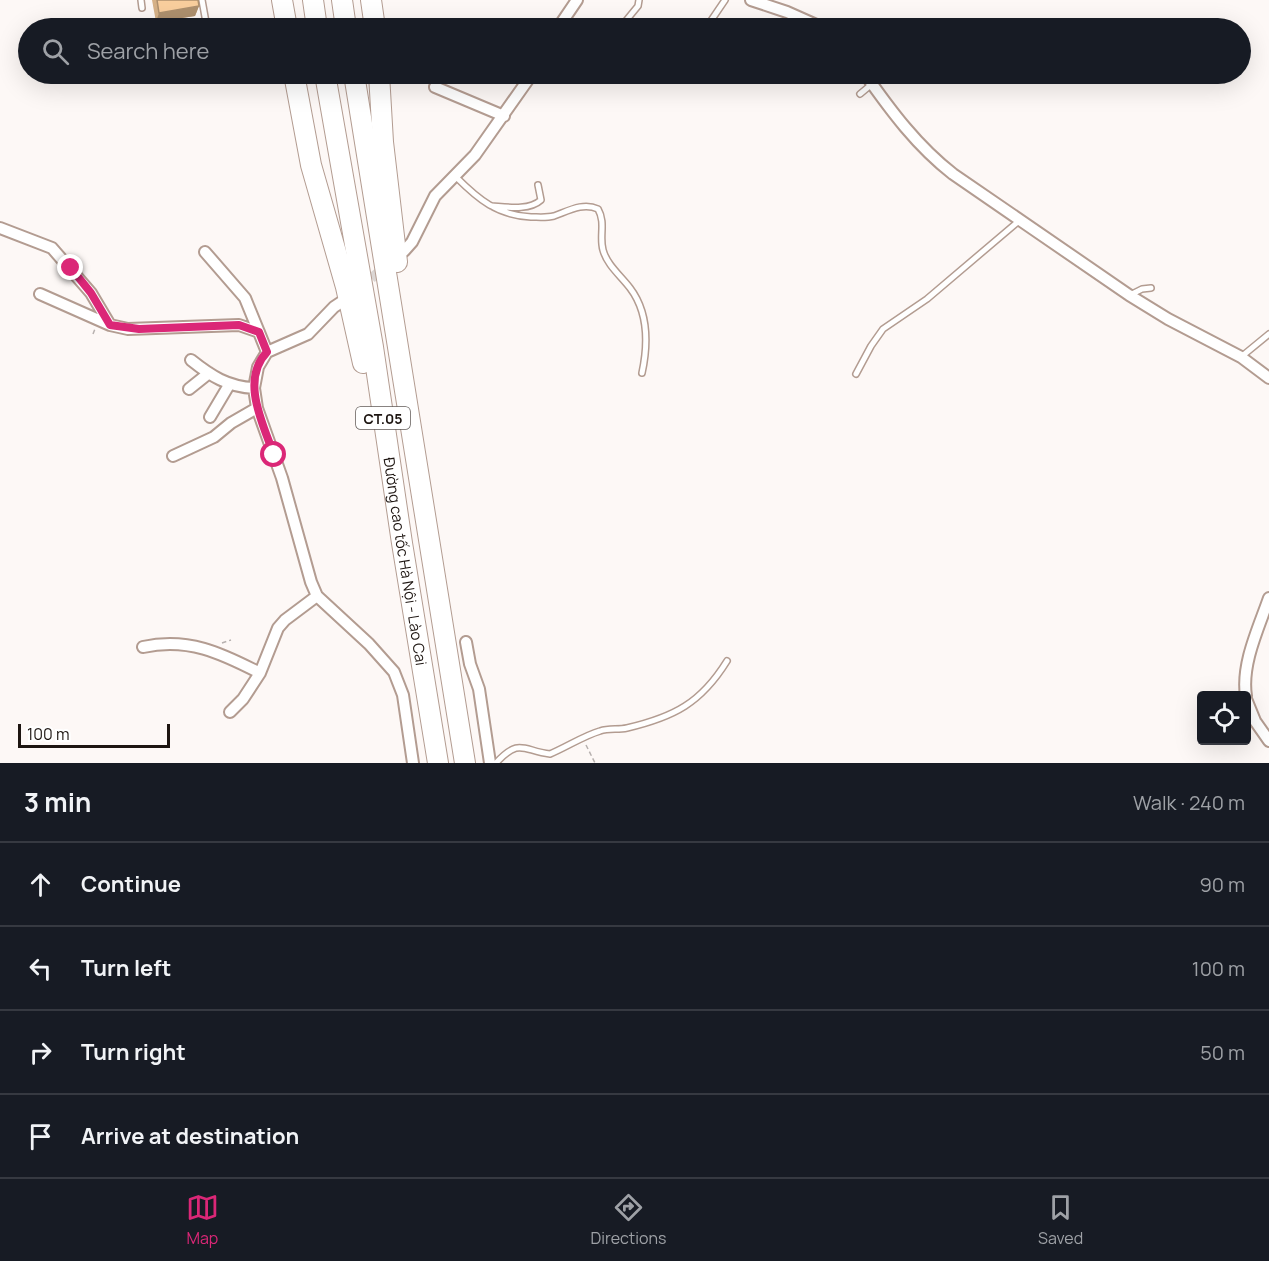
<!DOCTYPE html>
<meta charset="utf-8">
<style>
body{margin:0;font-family:Manrope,sans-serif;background:#242831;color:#f1f3f6}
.controls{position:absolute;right:18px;bottom:18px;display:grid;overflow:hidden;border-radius:6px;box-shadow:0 6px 24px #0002}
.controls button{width:54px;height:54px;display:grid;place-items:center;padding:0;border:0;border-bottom:2px solid #363941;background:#171b24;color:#f1f3f6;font:30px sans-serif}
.scale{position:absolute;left:18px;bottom:15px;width:152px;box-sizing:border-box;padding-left:6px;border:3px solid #1d1511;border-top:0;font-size:16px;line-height:21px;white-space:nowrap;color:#1d1511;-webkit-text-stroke:4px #fff;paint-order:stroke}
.stop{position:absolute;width:18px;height:18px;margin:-14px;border:4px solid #db2777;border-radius:50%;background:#fff}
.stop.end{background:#db2777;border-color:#fff;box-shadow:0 2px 6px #0008}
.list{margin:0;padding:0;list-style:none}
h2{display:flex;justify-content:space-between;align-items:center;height:78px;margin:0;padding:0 24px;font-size:26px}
h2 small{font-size:20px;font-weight:400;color:#9ea1a6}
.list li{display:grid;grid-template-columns:39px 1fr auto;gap:18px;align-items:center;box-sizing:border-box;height:84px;padding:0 24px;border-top:2px solid #363941}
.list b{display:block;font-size:22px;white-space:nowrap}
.list em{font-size:20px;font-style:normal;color:#9ea1a6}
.icon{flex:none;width:33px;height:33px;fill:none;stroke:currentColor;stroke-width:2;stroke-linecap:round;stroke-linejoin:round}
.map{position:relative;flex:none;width:1269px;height:763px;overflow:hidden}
.search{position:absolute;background:#171b24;box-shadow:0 6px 24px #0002;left:18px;right:18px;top:18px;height:66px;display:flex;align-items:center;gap:15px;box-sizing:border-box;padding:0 21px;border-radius:33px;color:#9ea1a6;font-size:22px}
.sheet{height:414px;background:#171b24}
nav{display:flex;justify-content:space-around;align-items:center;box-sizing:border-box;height:84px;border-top:2px solid #363941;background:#171b24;font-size:16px;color:#9ea1a6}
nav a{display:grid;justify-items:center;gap:3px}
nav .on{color:#db2777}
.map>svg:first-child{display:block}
</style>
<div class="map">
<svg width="1269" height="763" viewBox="0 0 1269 763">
<rect width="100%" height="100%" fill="#fdf8f6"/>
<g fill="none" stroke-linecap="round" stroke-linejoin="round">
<path stroke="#dbd6d4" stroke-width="10" stroke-dasharray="10 5" stroke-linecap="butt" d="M360,288L387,265"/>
<defs>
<path id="service" d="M141,0L142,8
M202,0L207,28
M620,28L638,6L639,0
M706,28L725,0
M675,75V74
M860,94L872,84
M456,177C479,200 497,215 531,217C538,217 546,218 554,216C568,211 583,202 598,209C606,223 599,236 603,250C607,265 621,276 630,288C649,313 648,345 642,373
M492,206C506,207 529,211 541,200L538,185
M1130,295L1142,289L1151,288
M1241,357L1269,334
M856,374L871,346L883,329L927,299L1020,220
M496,763C520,737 523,751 550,754C567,747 583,736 600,731C609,728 618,730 627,728C674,717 701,703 727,661"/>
<path id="minor" d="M751,0L787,12L823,28
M558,28L577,0
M865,74C891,111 917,146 953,174L1129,295L1168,319L1241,357L1269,378
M435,87L504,116
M0,228L52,248L91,293L110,325
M404,251L412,242L435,196L475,155L532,74
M205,252L245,298L267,352
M40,294L110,325L128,329L239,325L259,332
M343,301L334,307L308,334L267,352L258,367L254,388L257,408L282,478L311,582L317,596L369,644L394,672L403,695L413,763
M191,360C211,376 228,387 254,388
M189,389L209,373
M210,417L229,385
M173,456L214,437L231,423L257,408
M466,642L470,664L479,689L490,763
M143,647C188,637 221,653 260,673
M1246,696C1241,664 1259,627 1269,598
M1246,699L1255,721L1269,741
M230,712L243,699L260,673L278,628L285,620L317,596"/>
<g id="motorway">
<path d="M282,0L287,28"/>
<path d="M313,0L317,28"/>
<path d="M342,0L346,28"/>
<path d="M371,0L375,28"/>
<path d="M294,74L311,165L346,287L363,363"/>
<path id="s1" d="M325,74L373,347L402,543L438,763"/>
<path d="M354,74L465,763"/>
<path d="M379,74L383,142L397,262"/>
</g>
</defs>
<use href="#service" stroke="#b39c91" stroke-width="8"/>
<use href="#minor" stroke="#b39c91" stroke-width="14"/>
<use href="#motorway" stroke="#b39c91" stroke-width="22"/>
<path stroke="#b7b1af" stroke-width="1.5" stroke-dasharray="4.5 3" stroke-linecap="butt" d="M93,334L95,329
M222,643L231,640
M586,745L595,763"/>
<use href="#service" stroke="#fff" stroke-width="5"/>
<use href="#minor" stroke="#fff" stroke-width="10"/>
<use href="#motorway" stroke="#fff" stroke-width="20"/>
</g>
<path fill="#d6b187" d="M152,0H198L199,6L195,16L156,22Z"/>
<path fill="#ae906e" d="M199,6L195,16L156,22L159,13Z"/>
<path fill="#f9ce9d" stroke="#ae906e" stroke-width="1.5" d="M157,0H198L199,6L159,13Z"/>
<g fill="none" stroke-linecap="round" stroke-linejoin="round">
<path stroke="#db2777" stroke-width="8" d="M71,268L91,293L110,325L139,329L239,325L259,332L267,352C240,380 263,424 274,455"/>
</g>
<g text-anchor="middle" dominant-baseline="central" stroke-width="6" stroke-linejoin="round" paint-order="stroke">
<rect fill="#fff" stroke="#615b58" stroke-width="1.5" x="356" y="407" width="54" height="22" rx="4.5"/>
<g font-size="14" font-weight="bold" fill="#1d1511">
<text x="383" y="418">CT.05</text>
</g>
<g font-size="15" fill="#1d1511" stroke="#fff">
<text stroke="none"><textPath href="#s1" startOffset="494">Đường cao tốc Hà Nội - Lào Cai</textPath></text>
</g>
</g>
</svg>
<div class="controls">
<button><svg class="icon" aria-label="locate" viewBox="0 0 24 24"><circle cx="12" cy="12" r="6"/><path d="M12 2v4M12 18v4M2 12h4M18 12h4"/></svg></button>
</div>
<div class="scale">100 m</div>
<div class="stop" style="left:274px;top:455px"></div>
<div class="stop end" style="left:71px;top:268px"></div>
<div class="search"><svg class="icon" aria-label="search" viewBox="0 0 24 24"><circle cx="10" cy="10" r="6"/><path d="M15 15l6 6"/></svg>Search here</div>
</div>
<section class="sheet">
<h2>3 min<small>Walk · 240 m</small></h2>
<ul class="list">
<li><svg class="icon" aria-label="ahead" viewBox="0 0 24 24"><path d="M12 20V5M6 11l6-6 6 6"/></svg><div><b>Continue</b></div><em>90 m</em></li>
<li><svg class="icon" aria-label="left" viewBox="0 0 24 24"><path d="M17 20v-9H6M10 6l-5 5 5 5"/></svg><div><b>Turn left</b></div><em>100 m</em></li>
<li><svg class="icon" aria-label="right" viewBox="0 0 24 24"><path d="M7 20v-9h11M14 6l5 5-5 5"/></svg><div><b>Turn right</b></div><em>50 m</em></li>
<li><svg class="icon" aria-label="arrive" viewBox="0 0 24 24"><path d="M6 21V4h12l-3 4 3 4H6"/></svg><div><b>Arrive at destination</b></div></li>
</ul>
</section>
<nav>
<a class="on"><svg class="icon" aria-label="map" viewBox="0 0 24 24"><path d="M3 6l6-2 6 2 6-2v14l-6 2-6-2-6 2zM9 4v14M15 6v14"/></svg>Map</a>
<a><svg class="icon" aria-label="directions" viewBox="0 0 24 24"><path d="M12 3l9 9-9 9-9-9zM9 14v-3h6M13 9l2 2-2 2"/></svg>Directions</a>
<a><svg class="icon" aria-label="saved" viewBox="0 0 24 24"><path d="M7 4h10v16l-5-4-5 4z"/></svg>Saved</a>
</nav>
